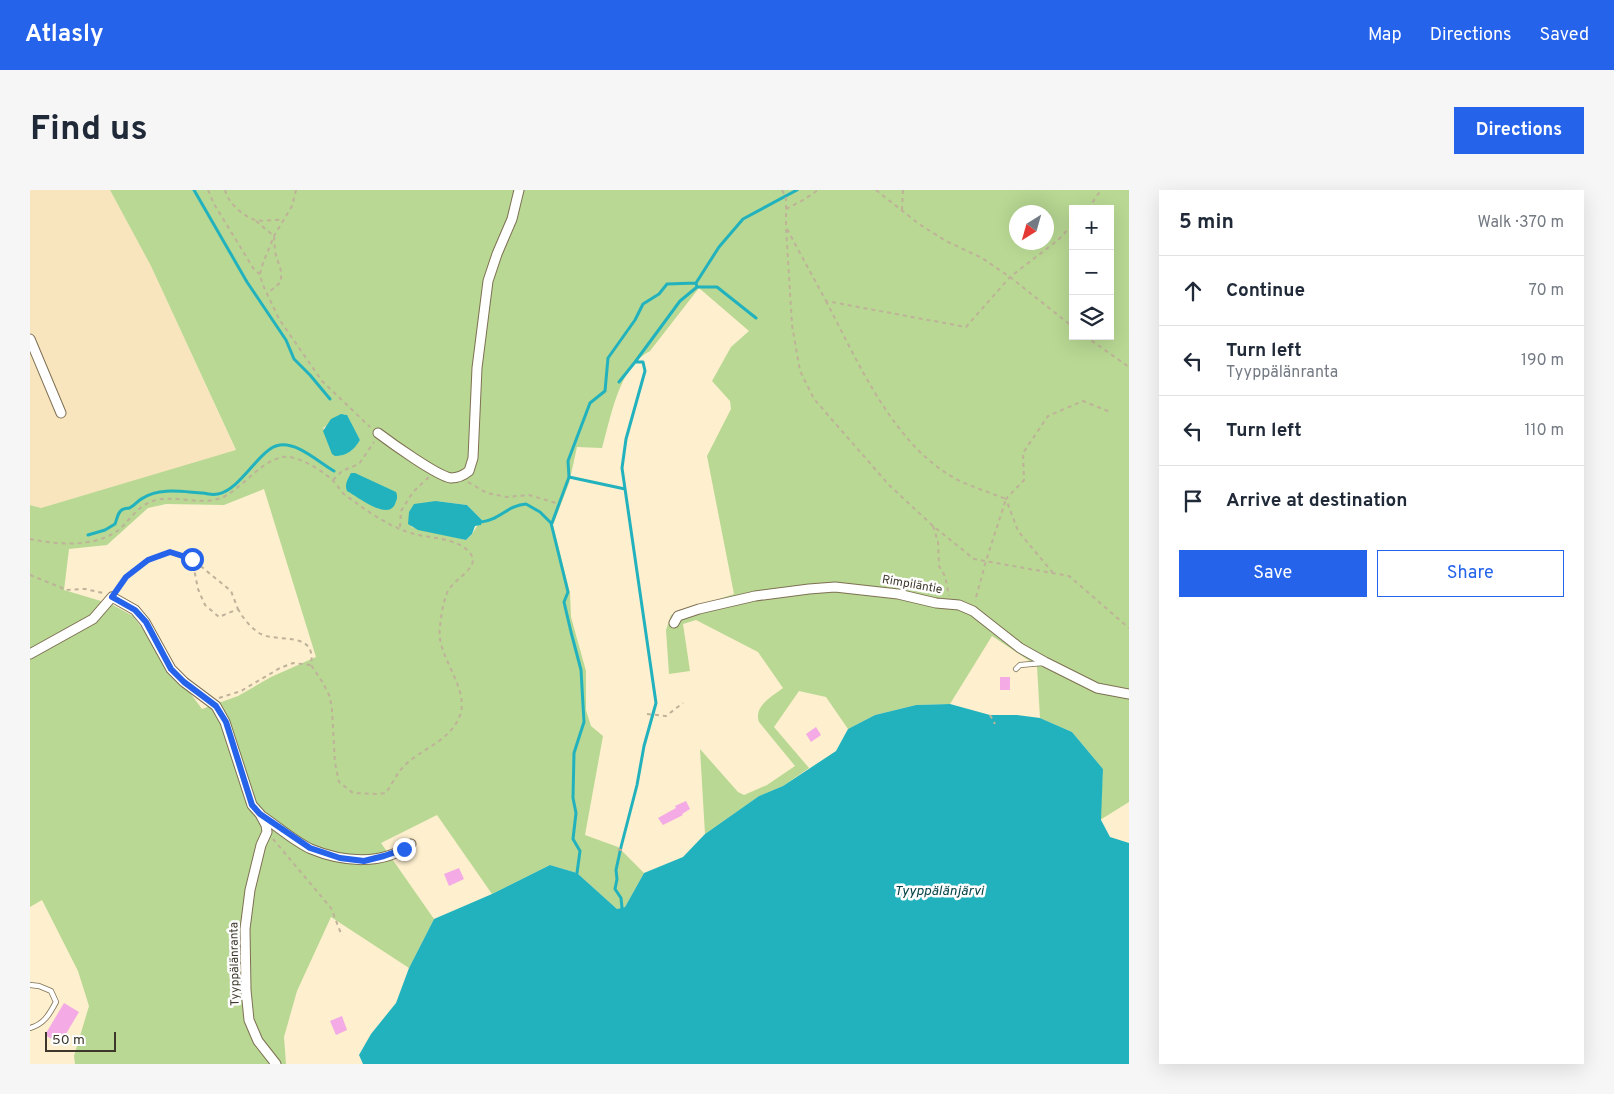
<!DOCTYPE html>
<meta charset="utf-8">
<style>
body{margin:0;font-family:Overpass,sans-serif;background:#f6f6f7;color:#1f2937}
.controls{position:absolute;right:15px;top:15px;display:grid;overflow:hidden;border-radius:0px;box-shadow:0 5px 20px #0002}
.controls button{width:45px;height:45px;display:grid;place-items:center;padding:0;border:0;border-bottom:1px solid #e0e1e3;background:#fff;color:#1f2937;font:25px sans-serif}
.compass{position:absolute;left:979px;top:15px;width:45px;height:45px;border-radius:50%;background:#fff;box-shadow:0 5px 20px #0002;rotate:217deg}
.scale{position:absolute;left:15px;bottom:12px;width:71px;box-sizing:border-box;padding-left:5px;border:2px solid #3e382c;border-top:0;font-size:14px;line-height:18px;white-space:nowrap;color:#3e382c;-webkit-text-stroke:4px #fefefe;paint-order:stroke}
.stop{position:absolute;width:15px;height:15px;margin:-11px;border:4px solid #2563eb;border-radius:50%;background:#fff}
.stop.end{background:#2563eb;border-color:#fff;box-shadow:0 1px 5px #0008}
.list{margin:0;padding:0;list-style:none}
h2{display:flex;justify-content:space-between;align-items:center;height:65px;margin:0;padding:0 20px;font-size:21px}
h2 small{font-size:16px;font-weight:400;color:#747a83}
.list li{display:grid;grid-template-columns:32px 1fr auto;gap:15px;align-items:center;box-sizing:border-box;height:70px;padding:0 20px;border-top:1px solid #e0e1e3}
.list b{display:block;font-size:19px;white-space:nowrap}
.list p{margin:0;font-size:16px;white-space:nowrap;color:#747a83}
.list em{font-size:16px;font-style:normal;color:#747a83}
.actions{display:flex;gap:10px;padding:15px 20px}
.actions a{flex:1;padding:11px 0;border:1px solid #2563eb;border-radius:0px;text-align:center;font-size:18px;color:#2563eb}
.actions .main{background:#2563eb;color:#fff}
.icon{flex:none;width:28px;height:28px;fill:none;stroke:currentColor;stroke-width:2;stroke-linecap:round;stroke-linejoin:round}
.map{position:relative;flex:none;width:1099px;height:874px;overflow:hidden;border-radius:0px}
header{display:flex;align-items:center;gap:30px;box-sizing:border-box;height:70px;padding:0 25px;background:#2563eb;color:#fff}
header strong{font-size:24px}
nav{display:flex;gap:28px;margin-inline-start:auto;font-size:18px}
.intro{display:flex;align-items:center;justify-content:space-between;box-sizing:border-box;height:120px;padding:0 30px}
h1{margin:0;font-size:35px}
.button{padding:12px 22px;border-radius:0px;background:#2563eb;color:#fff;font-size:18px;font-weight:700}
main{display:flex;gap:30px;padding:0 30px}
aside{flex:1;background:#fff;border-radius:0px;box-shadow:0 5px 20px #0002}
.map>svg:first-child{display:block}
</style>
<header>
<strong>Atlasly</strong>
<nav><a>Map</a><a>Directions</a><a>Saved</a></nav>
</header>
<div class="intro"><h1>Find us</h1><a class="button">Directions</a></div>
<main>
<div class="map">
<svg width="1099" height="874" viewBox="0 0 1099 874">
<rect width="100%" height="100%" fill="#feefcf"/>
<path fill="#f8e5be" d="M0,0H80L121,76L206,261L11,318L0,315Z"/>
<path fill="#b8d893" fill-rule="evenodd" d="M80,0H1099V612L1070,630L1073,579L1042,542L1010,528L1007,476L962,446L920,514L886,515L845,525L818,539L796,507L769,501L744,537L779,578L753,596L729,606L675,644L670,559L708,602L714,605L737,595L765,576L729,532C723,516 743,506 753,498L728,462L666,430L653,434L660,481L639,484L636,440L641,425L704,404L677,266L701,219L700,211L682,191L701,157L719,141L669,98L620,161C589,176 581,227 572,258L547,257L539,293L523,335L540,403L541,427L556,481V520L561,536L573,546L555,645L588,657L614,683L595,717L587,719L547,683L520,675L462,704L407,625L351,653L404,729L379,778L301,727L267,801L254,847L256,874H45L44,866L59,816L48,781L12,710L0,717V315L11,318L206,260L121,76ZM1043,19H1080V146H1043ZM986,22H1016V52H986ZM315,224L330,250L322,260L310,266L293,238ZM234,299L286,467L241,487L208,506L172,519L103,426L81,414L34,400L39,359L77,355L118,318L136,314L194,315ZM406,311L437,315L452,330C445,336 444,345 436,350L381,337Z"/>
<path fill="#22b2be" d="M311,224L317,225L330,250C324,260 317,266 305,266L302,264L293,241L301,229Z
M321,283H325L366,302C368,307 367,309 365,314C358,331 328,307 317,301C314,294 318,289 321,283Z
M406,311L437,315L452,330L451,335L445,336L442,344L436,350L388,340L378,334L379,322L384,314Z
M920,514L960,525H987L1010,528L1042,542L1073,579L1071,630L1080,647L1099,653V874H333L329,865L341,844L366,813L379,778L404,729L462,704L520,675L547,683L587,719L595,717L614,683L653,667L675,644L729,606L753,596L806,561L818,539L845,525L886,515Z"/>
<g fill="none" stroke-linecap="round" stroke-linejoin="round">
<path stroke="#22b2be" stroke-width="3" d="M164,0L217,92L256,150L264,169L280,185L300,209
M667,97H687L726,128
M589,192L605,172
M539,287L538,271L560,213L575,201L578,168L605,130L613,114L629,104L637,94L666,93
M451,332C468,331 478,315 496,314L510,322L521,333L538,402L534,412L541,442L551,480L554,532L544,563L543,608L546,623L543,649L550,661L547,683
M522,333L539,287L595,299
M58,345L75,340L85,334C87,329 88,320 94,319C98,317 97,320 101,317C105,315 108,310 113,308C130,297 154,302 173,303C177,304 183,305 188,304C212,299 230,257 250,255C269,253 288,272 304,281
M592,718L591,708L585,699L587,689L586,680L591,657L607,595L614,556L626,513L592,278L596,249L615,181L613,172H605L650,111L667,97L666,93L689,57L713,29L767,0"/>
</g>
<path fill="#f3aae5" d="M970,487H980V500H970Z
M786,537L791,545L781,552L776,544Z
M656,611L660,619L652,624L653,625L633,635L628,628L646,618L645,616Z
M429,678L434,689L419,696L414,684Z
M34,813L49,822L30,854L15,845Z
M312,826L317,840L306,845L300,831Z"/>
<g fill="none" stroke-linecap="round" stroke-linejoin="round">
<defs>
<path id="lane" d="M986,479L990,475L1013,473
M0,795L9,796L21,801L26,812C19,825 14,834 0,838"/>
<path id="street" d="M0,149L31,223
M348,243C360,252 407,286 421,288C428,288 433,286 439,281L443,268L447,178L458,91L467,64L482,29L489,0
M644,433L648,426L669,419L725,406L779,399L805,397L868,404L906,413L929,415L943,421L990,458L1015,472L1067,498L1099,504
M0,464L63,429L82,407L105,420L115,432L141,479L154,492L186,516L195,532L222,615L230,624L236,635L237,642L231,655L220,700L215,739L216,800L219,830L228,851L246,874
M232,626C247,636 265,652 281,659C312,672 353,676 381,654"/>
</defs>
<use href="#lane" stroke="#7e7053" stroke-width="6"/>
<use href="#street" stroke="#7e7053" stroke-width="11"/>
<path stroke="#beb299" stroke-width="2" stroke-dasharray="4 4" stroke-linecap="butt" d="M178,0L184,14L225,81L230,84
M195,0C198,13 213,26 225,30C233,32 245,29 253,30
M266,0L262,16L244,46L233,73L230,84L232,93L249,129L292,191L340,237
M752,0L756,8V37L762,135L770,181L784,209L859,295L903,336L944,369L1039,386L1099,438
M846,0L889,34L916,51L952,68L980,87L1043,137
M756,19L775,9L788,0
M1058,19L1071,0
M872,20L873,0
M226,31L244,46L245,62L251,81V92L238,103
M757,39L796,111L936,137L980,87L1028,50L1043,34
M796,111C828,172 865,259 930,291C945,298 961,303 976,309L956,371L945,411
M1055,146L1099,177
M303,290L312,281L329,274L344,252
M438,292L457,303L476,307L499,305L526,313
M903,336L908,352L909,376L915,386L919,406
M370,337L371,321L383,302L399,287
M0,349C27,355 68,358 91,338C100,329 108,317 120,312C144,302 174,319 197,305C216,294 229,273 252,267C265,264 292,280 301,289C306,293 309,299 314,304C320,309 327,313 333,318C348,328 364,338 381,343C400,349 427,347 440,363C452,378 422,389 417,403C413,413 411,426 410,437C405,466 442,499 429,528C418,552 391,559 374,576C367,583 362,594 356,603L347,604L323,603L309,592L305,573L302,520L300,507L293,493L281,475C287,439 247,454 229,443C220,437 213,428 208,419
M1023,383L988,341L976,309L994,290L993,263L1018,226L1053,211L1080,222
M0,385L32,398L34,400L55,399L73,403
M86,400C101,379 117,371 140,362L162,369L168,399L175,415L189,427L208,419L201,401L162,369
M189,508L211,501L250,478L263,473L281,475
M617,524L636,526L653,513
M960,525L965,534
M243,649L301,718L312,746
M588,659L594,661"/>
<use href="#lane" stroke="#fff" stroke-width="4.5"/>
<use href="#street" stroke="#fff" stroke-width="9"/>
</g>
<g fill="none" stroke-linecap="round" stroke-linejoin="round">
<path stroke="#2563eb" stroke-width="6" d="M162,369L140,362L118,370L96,387L82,407L105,420L116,432L141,479L154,492L186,516L196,532L222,615L230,624L280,658L310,668L334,671L354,666L374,659"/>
</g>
<g text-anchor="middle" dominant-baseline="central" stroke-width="5" stroke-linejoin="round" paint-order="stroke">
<g font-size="12" fill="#3e382c" stroke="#fefefe">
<text transform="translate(882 395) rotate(10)">Rimpiläntie</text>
<text transform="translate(205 774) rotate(-91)">Tyyppälänranta</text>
</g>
<g font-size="14" font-style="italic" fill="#074449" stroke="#fefefe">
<text x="909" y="701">Tyyppälänjärvi</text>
</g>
</g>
</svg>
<div class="controls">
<button>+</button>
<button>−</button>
<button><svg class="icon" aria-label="layers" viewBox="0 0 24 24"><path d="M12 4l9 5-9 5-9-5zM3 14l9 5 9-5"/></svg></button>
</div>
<svg class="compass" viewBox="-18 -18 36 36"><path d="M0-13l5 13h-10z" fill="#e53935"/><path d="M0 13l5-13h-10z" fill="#747a83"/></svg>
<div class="scale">50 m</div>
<div class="stop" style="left:162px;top:369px"></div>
<div class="stop end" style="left:374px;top:659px"></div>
</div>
<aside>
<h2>5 min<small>Walk · 370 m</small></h2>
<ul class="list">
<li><svg class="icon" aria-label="ahead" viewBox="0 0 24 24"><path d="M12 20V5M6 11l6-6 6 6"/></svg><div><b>Continue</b></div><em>70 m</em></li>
<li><svg class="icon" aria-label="left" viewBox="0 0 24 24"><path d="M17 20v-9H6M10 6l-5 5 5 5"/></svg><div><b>Turn left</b><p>Tyyppälänranta</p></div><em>190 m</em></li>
<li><svg class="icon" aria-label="left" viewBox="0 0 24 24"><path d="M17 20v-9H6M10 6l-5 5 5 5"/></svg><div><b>Turn left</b></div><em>110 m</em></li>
<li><svg class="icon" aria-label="arrive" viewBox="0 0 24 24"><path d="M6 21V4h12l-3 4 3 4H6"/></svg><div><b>Arrive at destination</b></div></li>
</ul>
<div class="actions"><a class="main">Save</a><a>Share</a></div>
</aside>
</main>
